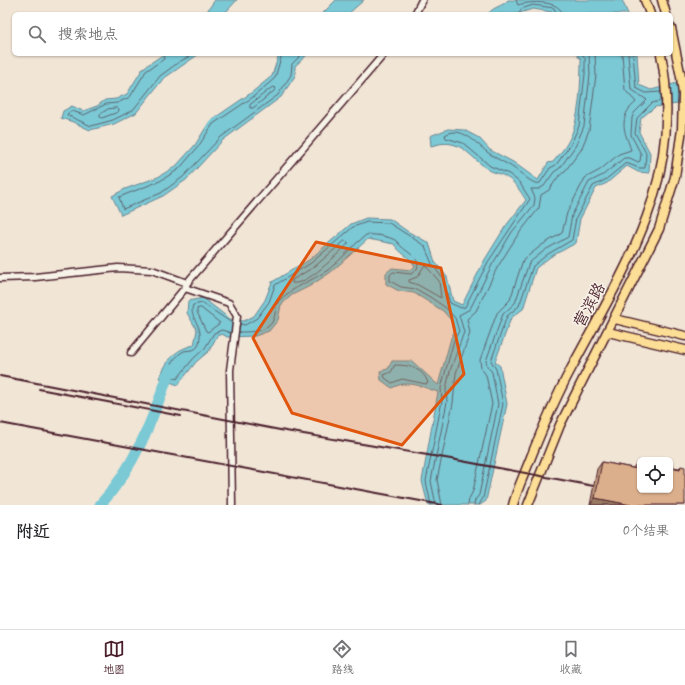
<!DOCTYPE html>
<html lang="zh">
<meta charset="utf-8">
<style>
body{margin:0;font-family:Mynerve,"LXGW WenKai TC",sans-serif;background:#f2f2f2;color:#202124}
.controls{position:absolute;right:12px;bottom:12px;display:grid;overflow:hidden;border-radius:6px;box-shadow:0 1px 3px #0004}
.controls button{width:36px;height:36px;display:grid;place-items:center;padding:0;border:0;border-bottom:1px solid #e0e0e0;background:#fff;color:#202124;font:20px sans-serif}
.list{margin:0;padding:0;list-style:none}
h2{display:flex;justify-content:space-between;align-items:center;height:52px;margin:0;padding:0 16px;font-size:17px}
h2 small{font-size:13px;font-weight:400;color:#757577}
.icon{flex:none;width:22px;height:22px;fill:none;stroke:currentColor;stroke-width:2;stroke-linecap:round;stroke-linejoin:round}
.map{position:relative;flex:none;width:685px;height:505px;overflow:hidden}
.search{position:absolute;background:#fff;box-shadow:0 1px 3px #0004;left:12px;right:12px;top:12px;height:44px;display:flex;align-items:center;gap:10px;box-sizing:border-box;padding:0 14px;border-radius:6px;color:#757577;font-size:15px}
.sheet{height:124px;background:#fff}
nav{display:flex;justify-content:space-around;align-items:center;box-sizing:border-box;height:56px;border-top:1px solid #e0e0e0;background:#fff;font-size:11px;color:#757577}
nav a{display:grid;justify-items:center;gap:2px}
nav .on{color:#4a1f2b}
.map>svg:first-child{display:block}
</style>
<div class="map">
<svg width="685" height="505" viewBox="0 0 685 505">
<rect width="100%" height="100%" fill="#f1e5d6"/>
<filter id="ink" filterUnits="userSpaceOnUse"><feTurbulence type="fractalNoise" baseFrequency=".025" numOctaves="2"/><feDisplacementMap in="SourceGraphic" scale="8" xChannelSelector="R" yChannelSelector="G"/><feConvolveMatrix kernelMatrix="1 2 1 2 8 2 1 2 1" color-interpolation-filters="sRGB"/></filter>
<g filter="url(#ink)">
<path fill="#7ac9d5" stroke="#678591" d="M215,0H237L224,14H205Z
M336,0H364L348,14H322Z
M508,0H622L628,14H553L552,12L533,9L516,14H488C494,6 502,7 508,0Z
M164,54H199L163,79L136,113L114,124L90,130L73,122L61,118L63,111L72,106L83,111L97,106L105,100L116,99L127,94L143,68Z
M279,54H308L295,66V76L281,97L223,140L186,180L163,196L121,215L112,196L125,189L158,177L176,166L195,145L210,121L251,93L272,76Z
M578,54H637L639,85L651,90L685,81V103L655,107L641,118L639,132L650,153L649,173L638,172L627,166L607,183L596,188L580,219L576,243L550,257L536,268L523,309L511,318L495,362L500,366L507,404L486,501L480,505H428L422,481L438,392C422,387 408,379 392,388L381,380L380,371L388,369L392,361H412L438,385L451,338L455,330L451,320L443,311L414,293L399,291L386,284V273L392,268L411,270L415,266C408,255 400,254 394,244L368,239L331,272L310,286L292,295L281,305L278,320L269,331L255,336L227,337L222,334L217,336L209,351L196,362L178,385L159,378C168,360 173,350 194,345L197,330L187,313L188,301L203,298L230,319L244,321L254,316L265,300L272,282L309,260L351,224L366,218L390,219L407,231L429,243L435,262L447,277L453,301L462,305L484,261L505,227L526,200C520,191 515,182 506,177C500,173 492,173 486,168C466,153 459,137 431,146L430,136L448,129L464,130L479,138L490,150L513,162L538,180L548,163L553,162C558,156 564,149 568,142C580,121 581,83 581,58L578,57Z"/>
<g fill="none" stroke-linecap="round" stroke-linejoin="round">
<path stroke="#5d636f" stroke-width="1" d="M516,0L518,5C529,1 561,0 562,14
M519,14L521,9L533,5L554,8L557,14
M165,54L164,59L146,71L130,97L117,103L106,104L84,115L72,111L68,113L67,115L91,126L113,120L133,110L160,76L179,62L194,54
M282,54L275,78L253,97L213,124L198,147L179,169L160,181L119,197L123,209L161,193L183,177L221,137L278,95L291,75L292,64L302,54
M633,54L636,88L646,93L660,92
M273,87L276,88L274,91L253,108H250V105Z
M117,108L119,110L118,112L102,118L100,117V114L108,109Z
M345,241L348,242V244C337,254 307,286 292,283V280L314,267Z
M425,265L439,281L441,298L418,285L409,282V280L417,277Z
M201,308L220,323L208,332L206,331L197,312V309Z
M240,324L245,325L257,318L269,302L275,285L311,263L353,227L367,222L389,223L425,246L432,264L443,279L450,303L461,308L465,307L488,262L530,199L519,182L509,174L490,166L463,143L446,138L445,135C461,125 476,143 487,152C497,160 510,164 519,172C525,176 533,185 540,183L550,168L556,165L571,144L579,126L585,74V58L582,54
M239,332C248,332 258,332 266,328C278,321 273,309 279,301C292,287 312,281 328,270C341,260 352,246 366,235C375,234 387,236 395,240C398,242 399,245 402,247C408,253 421,258 417,269L411,274L393,272L390,275V281L401,287L416,289L430,297L446,308L455,318L459,331L454,340L441,388L442,401L426,481L431,505
M231,333L222,330L214,333L205,348L193,359L177,379L165,375C167,368 176,355 184,351C189,350 195,351 198,346C206,324 188,320 193,305L202,303L232,323
M395,365C409,365 423,368 428,383L426,384L402,379L392,383L385,378L384,375L391,372Z
M436,505L431,481L447,402L446,389L450,371L464,332L459,315L470,309L492,265L512,232L534,205L535,198L531,189H539L544,186L554,172L560,168L576,145L584,126L590,75L589,54
M442,505L437,480L453,403L456,373L470,333L467,319L476,311L497,268L517,236L539,208L541,195L549,190L558,177L565,171L581,150L589,130L596,75L595,54
M468,505L469,499L473,491L492,404L486,375L481,368L480,360L497,313L510,300L523,260L542,245L562,233L567,213L585,178L600,170L619,154L631,150C627,137 620,126 627,112C629,108 633,105 636,102L625,90L622,54
M474,505L475,500L479,495L498,404L492,372L487,366L486,361L503,314L515,303L529,263L545,250L568,237L572,215L589,182L603,175L624,158H630L638,162L640,161L641,154L631,135L632,118L634,113L647,100L631,89L628,54
M479,505L483,498L503,404L496,369L491,361L507,316L519,306L533,266L548,254L572,240L576,218L593,186L605,180L626,163L639,168H645L646,153L635,133L637,118L652,103L661,101"/>
<path stroke="#7ac9d5" stroke-width="11" d="M100,505C135,467 152,420 169,373L174,368"/>
<defs>
<path id="minor" d="M415,14L422,0
M0,278L35,277L118,268L152,270L187,283
M185,288L229,303L237,316L230,370L232,505
M131,353L185,288L187,283L384,54"/>
<path id="major" d="M645,0L650,14
M662,0L666,14
M615,319L685,336
M608,332L685,350
M513,505C517,489 525,473 531,457C543,427 556,397 571,369C627,264 685,179 661,54
M528,505L560,425L659,229L675,177L682,129L683,95L681,77L671,28"/>
</defs>
<use href="#minor" stroke="#4a1f2b" stroke-width="9"/>
<use href="#major" stroke="#4a1f2b" stroke-width="11"/>
<use href="#minor" stroke="#f7f3e8" stroke-width="6"/>
<use href="#major" stroke="#fcde96" stroke-width="8"/>
<path stroke="#4a1f2b" stroke-width="2" d="M0,376L280,430L451,459L604,488
M39,389L181,416
M0,423L442,505"/>
</g>
<path fill="#bc9678" stroke="#4a1f2b" d="M638,461L679,468L681,466L685,505H590L597,469L602,462L633,468Z"/>
<path fill="#997a62" stroke="#4a1f2b" d="M595,498L631,505H590Z"/>
<path fill="#dbaf8c" stroke="#4a1f2b" d="M638,461H640V490H670V467L680,469L681,466L685,467V505H631L595,498L602,462L637,469Z"/>
</g>
<path fill="#e0560e" fill-opacity="0.2" stroke="#e0560e" stroke-width="3" stroke-linejoin="round" d="M316,242L441,268L464,374L402,445L292,413L253,338Z"/>
<g text-anchor="middle" dominant-baseline="central" stroke-width="3" stroke-linejoin="round" paint-order="stroke">
<g font-size="16" fill="#4a1f2b" stroke="#f7f3e8">
<text transform="translate(590 305) rotate(-61)">营滨路</text>
</g>
</g>
</svg>
<div class="controls">
<button><svg class="icon" aria-label="locate" viewBox="0 0 24 24"><circle cx="12" cy="12" r="6"/><path d="M12 2v4M12 18v4M2 12h4M18 12h4"/></svg></button>
</div>
<div class="search"><svg class="icon" aria-label="search" viewBox="0 0 24 24"><circle cx="10" cy="10" r="6"/><path d="M15 15l6 6"/></svg>搜索地点</div>
</div>
<section class="sheet">
<h2>附近<small>0个结果</small></h2>
<ul class="list">
</ul>
</section>
<nav>
<a class="on"><svg class="icon" aria-label="map" viewBox="0 0 24 24"><path d="M3 6l6-2 6 2 6-2v14l-6 2-6-2-6 2zM9 4v14M15 6v14"/></svg>地图</a>
<a><svg class="icon" aria-label="directions" viewBox="0 0 24 24"><path d="M12 3l9 9-9 9-9-9zM9 14v-3h6M13 9l2 2-2 2"/></svg>路线</a>
<a><svg class="icon" aria-label="saved" viewBox="0 0 24 24"><path d="M7 4h10v16l-5-4-5 4z"/></svg>收藏</a>
</nav>
